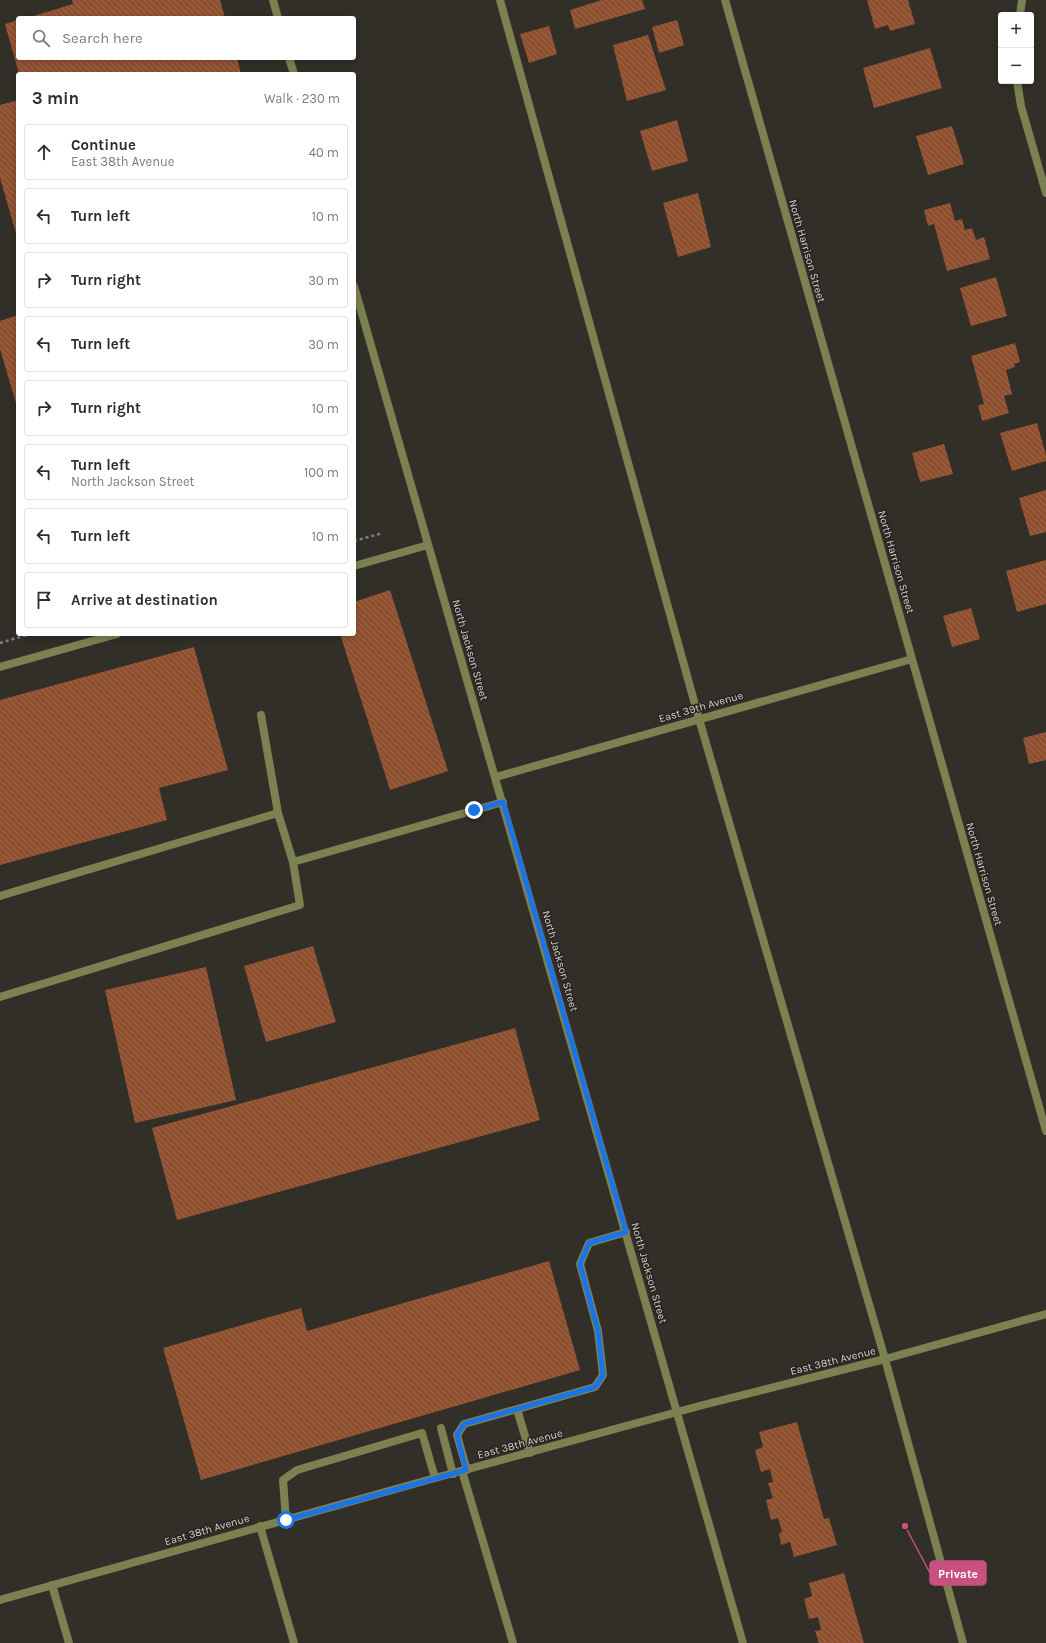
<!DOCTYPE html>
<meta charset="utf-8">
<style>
body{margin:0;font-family:Karla,sans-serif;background:#f7f7f7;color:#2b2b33}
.controls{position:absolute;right:12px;top:12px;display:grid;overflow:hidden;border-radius:4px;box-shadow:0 2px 6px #0003}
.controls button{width:36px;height:36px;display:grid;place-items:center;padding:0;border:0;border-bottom:1px solid #e1e1e2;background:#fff;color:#2b2b33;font:20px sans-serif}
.stop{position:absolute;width:12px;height:12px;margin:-9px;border:3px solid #1a73e8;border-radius:50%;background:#fff}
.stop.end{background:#1a73e8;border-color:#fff;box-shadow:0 1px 4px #0008}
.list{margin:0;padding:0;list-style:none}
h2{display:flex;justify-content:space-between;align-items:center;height:52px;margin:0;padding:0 16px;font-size:17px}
h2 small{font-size:13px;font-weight:400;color:#7c7c81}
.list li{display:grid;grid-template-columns:26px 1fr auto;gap:12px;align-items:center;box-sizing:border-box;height:56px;margin:0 8px 8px;padding:0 8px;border:1px solid #e1e1e2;border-radius:4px}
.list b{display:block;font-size:15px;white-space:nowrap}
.list p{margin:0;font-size:13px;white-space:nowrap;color:#7c7c81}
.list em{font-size:13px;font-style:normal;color:#7c7c81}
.icon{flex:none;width:22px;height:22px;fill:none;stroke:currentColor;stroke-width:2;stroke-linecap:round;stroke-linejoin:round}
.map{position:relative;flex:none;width:1046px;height:1643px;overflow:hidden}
.search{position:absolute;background:#fff;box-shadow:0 2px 6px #0003;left:16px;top:16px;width:340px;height:44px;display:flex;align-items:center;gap:10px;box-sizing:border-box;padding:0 14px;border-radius:4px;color:#7c7c81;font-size:15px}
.panel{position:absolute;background:#fff;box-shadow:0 2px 6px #0003;left:16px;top:72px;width:340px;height:564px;border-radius:4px}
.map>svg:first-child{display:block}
</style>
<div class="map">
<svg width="1046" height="1643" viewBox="0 0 1046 1643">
<defs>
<pattern id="building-back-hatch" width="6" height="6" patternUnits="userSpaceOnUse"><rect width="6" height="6" fill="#8f5030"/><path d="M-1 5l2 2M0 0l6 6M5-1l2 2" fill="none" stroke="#9e684d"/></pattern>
</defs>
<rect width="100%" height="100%" fill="#322e28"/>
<path fill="url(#building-back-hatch)" d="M72,0H220L225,18H27L73,4Z
M602,0H642L645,9L575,29L570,10Z
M867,0H908L915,24L890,31L888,25L875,29Z
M18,20V58H237L241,74H19L5,24Z
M677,20L684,45L659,53L652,27Z
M549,26L557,54L529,63L520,34Z
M648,35L666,90L627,101L613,45Z
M930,48L942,88L874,108L863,68Z
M18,100V240L0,178V105Z
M677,120L688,161L652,171L640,131Z
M952,126L964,164L928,175L916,136Z
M698,193L711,247L678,257L663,203Z
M950,203L955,221L962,219L965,230L972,228L976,240L984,237L990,259L947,271L934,224L928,226L924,210Z
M996,277L1007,316L971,326L960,288Z
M18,315V410L0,349V321Z
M1015,343L1020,362L1014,364L1015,367L1006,370L1012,394L1004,396L1009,413L982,421L978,405L984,404L971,356Z
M1037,423L1046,455V461L1012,471L1000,433Z
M944,444L953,474L920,482L912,453Z
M1046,490V532L1030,536L1019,498Z
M1046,560V604L1017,612L1006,571Z
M390,590L448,771L390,790L340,634H354V602Z
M971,608L980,639L952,647L943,616Z
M194,647L228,770L159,788L167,820L0,865V700Z
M1046,732V760L1029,764L1023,738Z
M313,946L336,1022L266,1042L244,966Z
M206,967L236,1100L135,1123L105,990Z
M515,1028L540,1120L177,1220L152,1128Z
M549,1261L580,1370L201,1480L163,1348L301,1308L307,1331Z
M797,1422L824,1519L829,1518L837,1545L794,1557L790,1542L781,1545L779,1533L782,1532L778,1518L771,1520L766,1500L773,1498L768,1483L773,1482L770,1469L761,1472L755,1450L763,1447L759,1432Z
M844,1573L864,1643H819L815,1631L821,1630L818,1617L809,1619L804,1599L812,1596L809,1583Z"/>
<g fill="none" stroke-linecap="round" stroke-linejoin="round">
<path stroke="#83807b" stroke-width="2.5" stroke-dasharray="3 3" stroke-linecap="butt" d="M354,541L383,533
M0,643L30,634"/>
<path stroke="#7b8150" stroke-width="8" d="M500,0L699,719L885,1359L963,1643
M261,715L278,813
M0,896L278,813L293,862L503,802
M0,997L300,905L293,862
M517,1409L530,1453
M441,1428L453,1474
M467,1470L457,1435L464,1424L595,1387L603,1375L598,1331L580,1264L589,1243L626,1232
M462,1471L513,1643
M286,1520L283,1480L297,1470L422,1433L435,1478
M52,1585L69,1643"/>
<path stroke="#7b8150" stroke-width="8" d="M273,0L278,18
M725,0L1046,1131
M1020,15L1022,0
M289,58L294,74
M1017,81L1021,106L1046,193
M354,286L743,1643
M354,566L428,545
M0,667L117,634
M496,777L912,659
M260,1526L294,1643
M0,1600L435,1478L703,1405L885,1359L1046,1314"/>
</g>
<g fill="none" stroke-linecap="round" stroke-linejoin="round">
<path stroke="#1a73e8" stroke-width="5" d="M286,1520L466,1470L457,1435L464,1424L595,1387L603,1375L598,1331L580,1264L589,1243L626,1232L503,802L474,810"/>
</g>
<g text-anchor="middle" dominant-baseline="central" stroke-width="3" stroke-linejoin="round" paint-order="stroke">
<g font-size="11" fill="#d5d2ce" stroke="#28241e">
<text transform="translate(807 251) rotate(74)">North Harrison Street</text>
<text transform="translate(896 562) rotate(74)">North Harrison Street</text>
<text transform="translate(470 650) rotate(74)">North Jackson Street</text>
<text transform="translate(701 707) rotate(-16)">East 39th Avenue</text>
<text transform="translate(984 874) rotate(74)">North Harrison Street</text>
<text transform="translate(560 961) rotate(74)">North Jackson Street</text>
<text transform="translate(649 1273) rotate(74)">North Jackson Street</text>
<text transform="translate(833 1361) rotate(-14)">East 38th Avenue</text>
<text transform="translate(520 1444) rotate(-15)">East 38th Avenue</text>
<text transform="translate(207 1530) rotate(-16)">East 38th Avenue</text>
</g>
</g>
<path fill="none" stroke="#c8507e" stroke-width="1.5" d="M905 1526L930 1573"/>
<circle fill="#c8507e" stroke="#28241e" stroke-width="1.5" cx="905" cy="1526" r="4"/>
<rect fill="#c8507e" stroke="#c8507e" stroke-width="1.5" x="930" y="1561" width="56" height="24" rx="4"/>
<g font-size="12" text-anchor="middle" font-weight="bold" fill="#fff">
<text x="958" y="1578">Private</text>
</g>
</svg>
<div class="controls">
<button>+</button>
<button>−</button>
</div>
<div class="stop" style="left:286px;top:1520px"></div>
<div class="stop end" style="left:474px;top:810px"></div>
<div class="search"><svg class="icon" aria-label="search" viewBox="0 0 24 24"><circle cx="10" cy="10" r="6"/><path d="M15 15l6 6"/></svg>Search here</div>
<section class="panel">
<h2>3 min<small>Walk · 230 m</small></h2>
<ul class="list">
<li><svg class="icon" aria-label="ahead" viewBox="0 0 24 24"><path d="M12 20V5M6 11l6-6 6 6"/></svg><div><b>Continue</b><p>East 38th Avenue</p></div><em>40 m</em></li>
<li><svg class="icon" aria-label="left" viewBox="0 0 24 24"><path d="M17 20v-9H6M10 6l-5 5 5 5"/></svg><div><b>Turn left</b></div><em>10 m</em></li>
<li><svg class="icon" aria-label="right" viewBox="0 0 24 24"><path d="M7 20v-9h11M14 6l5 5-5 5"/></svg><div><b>Turn right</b></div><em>30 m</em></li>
<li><svg class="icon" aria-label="left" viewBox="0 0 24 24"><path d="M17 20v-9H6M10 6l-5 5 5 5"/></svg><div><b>Turn left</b></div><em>30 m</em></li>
<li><svg class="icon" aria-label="right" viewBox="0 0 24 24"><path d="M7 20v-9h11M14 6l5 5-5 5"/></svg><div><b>Turn right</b></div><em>10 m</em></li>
<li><svg class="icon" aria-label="left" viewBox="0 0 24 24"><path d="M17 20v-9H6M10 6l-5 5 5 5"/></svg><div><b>Turn left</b><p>North Jackson Street</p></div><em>100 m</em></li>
<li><svg class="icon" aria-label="left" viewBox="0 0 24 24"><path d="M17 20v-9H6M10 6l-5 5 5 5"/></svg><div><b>Turn left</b></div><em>10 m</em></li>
<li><svg class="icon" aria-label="arrive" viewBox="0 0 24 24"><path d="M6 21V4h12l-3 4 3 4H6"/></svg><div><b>Arrive at destination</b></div></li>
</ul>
</section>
</div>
